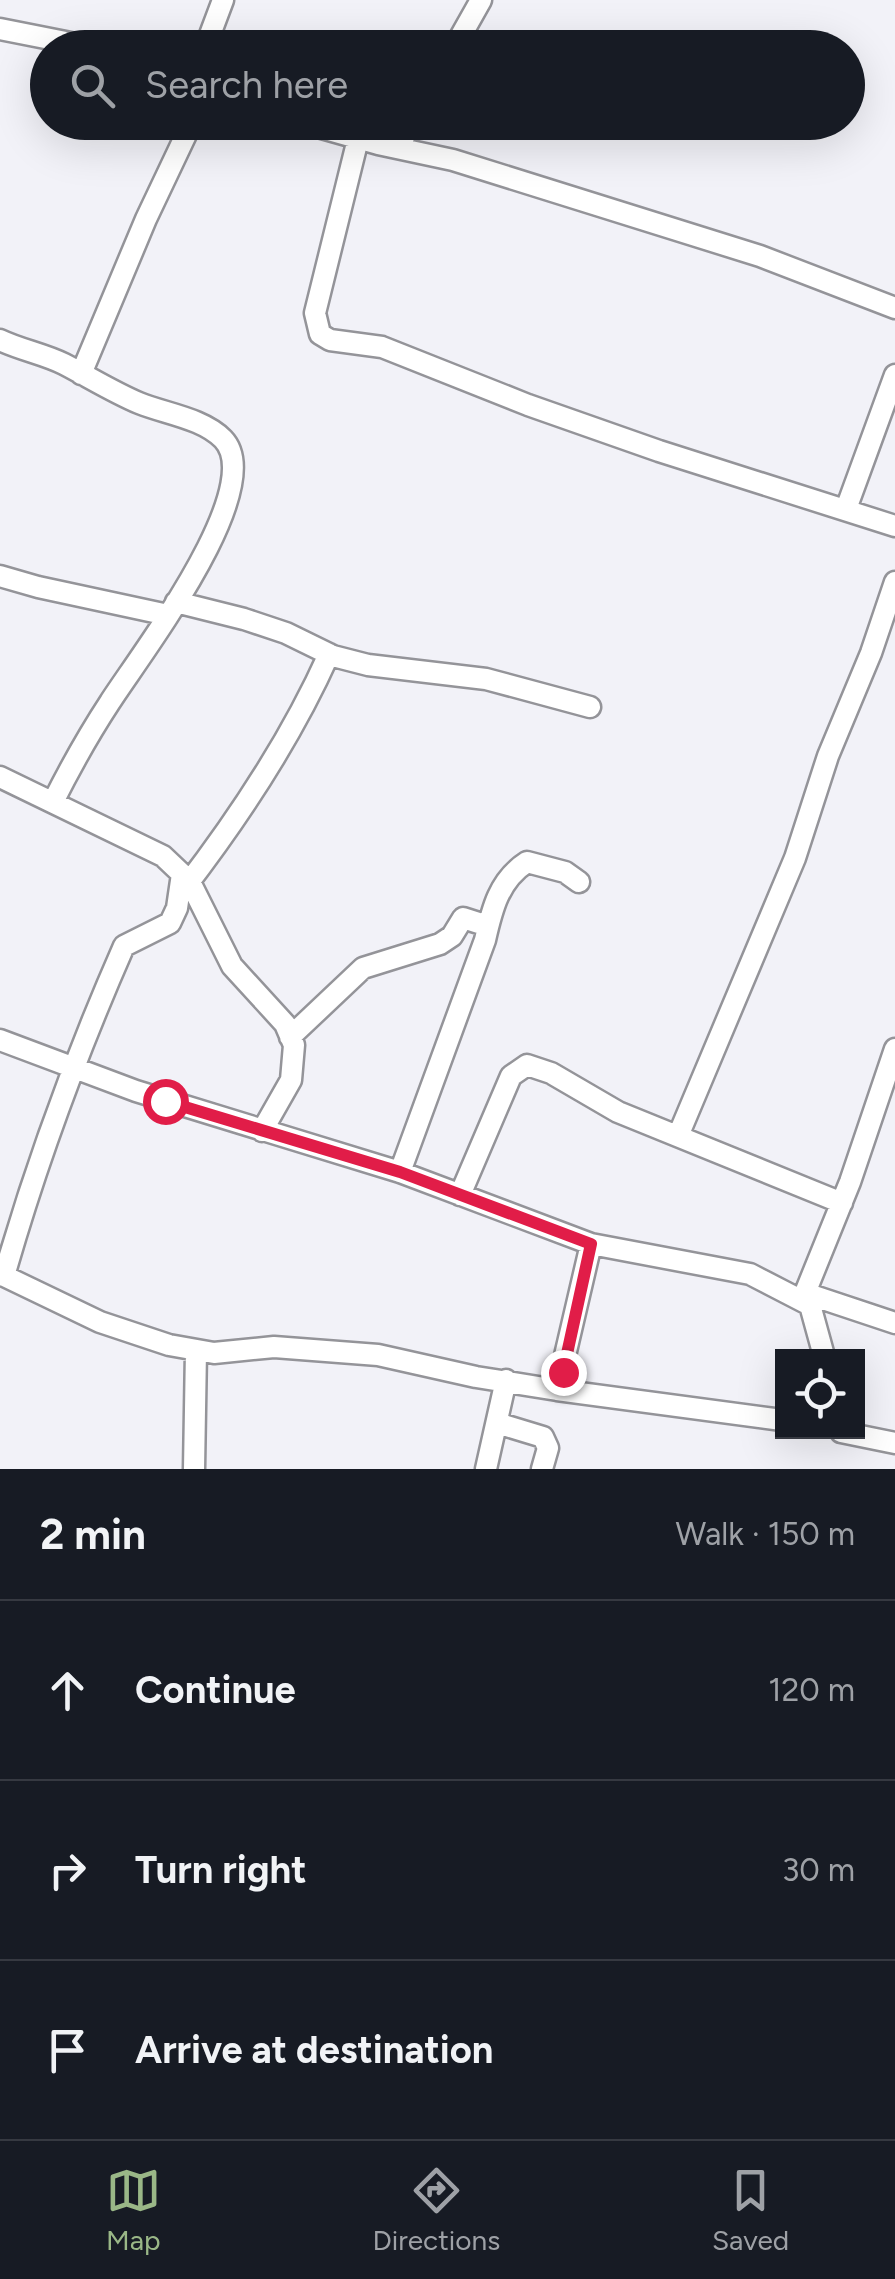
<!DOCTYPE html>
<meta charset="utf-8">
<style>
body{margin:0;font-family:Figtree,sans-serif;background:#20242c;color:#f1f3f6}
.controls{position:absolute;right:30px;bottom:30px;display:grid;overflow:hidden;border-radius:0px;box-shadow:0 10px 40px #0002}
.controls button{width:90px;height:90px;display:grid;place-items:center;padding:0;border:0;border-bottom:2px solid #363941;background:#171b24;color:#f1f3f6;font:50px sans-serif}
.stop{position:absolute;width:30px;height:30px;margin:-22px;border:8px solid #e11d48;border-radius:50%;background:#fff}
.stop.end{background:#e11d48;border-color:#fff;box-shadow:0 2px 10px #0008}
.list{margin:0;padding:0;list-style:none}
h2{display:flex;justify-content:space-between;align-items:center;height:130px;margin:0;padding:0 40px;font-size:42px}
h2 small{font-size:32px;font-weight:400;color:#9ea1a6}
.list li{display:grid;grid-template-columns:65px 1fr auto;gap:30px;align-items:center;box-sizing:border-box;height:180px;padding:0 40px;border-top:2px solid #363941}
.list b{display:block;font-size:38px;white-space:nowrap}
.list em{font-size:32px;font-style:normal;color:#9ea1a6}
.icon{flex:none;width:55px;height:55px;fill:none;stroke:currentColor;stroke-width:2;stroke-linecap:round;stroke-linejoin:round}
.map{position:relative;flex:none;width:895px;height:1469px;overflow:hidden}
.search{position:absolute;background:#171b24;box-shadow:0 10px 40px #0002;left:30px;right:30px;top:30px;height:110px;display:flex;align-items:center;gap:25px;box-sizing:border-box;padding:0 35px;border-radius:55px;color:#9ea1a6;font-size:38px}
.sheet{height:670px;background:#171b24}
nav{display:flex;justify-content:space-around;align-items:center;box-sizing:border-box;height:140px;border-top:2px solid #363941;background:#171b24;font-size:28px;color:#9ea1a6}
nav a{display:grid;justify-items:center;gap:5px}
nav .on{color:#9ab787}
.map>svg:first-child{display:block}
</style>
<div class="map">
<svg width="895" height="1469" viewBox="0 0 895 1469">
<rect width="100%" height="100%" fill="#f2f2f8"/>
<g fill="none" stroke-linecap="round" stroke-linejoin="round">
<defs>
<path id="street" d="M0,29L96,48
M205,48L223,0
M454,48L481,0
M300,122L378,144L453,160L760,256L895,308
M358,139L315,313L320,334L330,340L382,347L528,405L659,451L895,526
M398,148L412,122
M0,340C21,350 44,354 64,364C89,377 113,392 139,403C166,414 202,418 223,439C270,487 138,658 110,702C89,734 70,768 53,802
M81,374L146,219L192,122
M846,509L895,375
M0,576L38,587L168,615
M176,602L244,619L286,633L333,656L368,665L486,679L590,707
M0,777L163,856L182,874L177,908L170,923L124,946C77,1053 36,1164 4,1276
M190,882L232,966L285,1024L294,1045L291,1080L262,1131
M183,890C240,816 291,739 329,654
M290,1037L363,968L440,944L452,936L463,918L488,926
M0,1040L136,1091L400,1172L591,1244L750,1274L810,1305L824,1356
M678,1136L795,858L828,756L871,653L895,582
M400,1172L485,940C492,909 499,880 527,862L565,872L579,882
M460,1195L511,1076L527,1065L551,1073L618,1112L842,1203
M0,1274L100,1322L169,1345L214,1353L274,1347L378,1355L476,1377L557,1390L782,1420
M805,1293L895,1323
M803,1298L850,1182L895,1049
M557,1390L591,1244
M497,1423L543,1437L548,1448L542,1469
M841,1432L895,1443
M194,1469L196,1350
M486,1469L506,1380"/>
</defs>
<use href="#street" stroke="#949499" stroke-width="25"/>
<use href="#street" stroke="#fff" stroke-width="20"/>
</g>
<g fill="none" stroke-linecap="round" stroke-linejoin="round">
<path stroke="#e11d48" stroke-width="12" d="M165,1101L400,1172L591,1244L563,1372"/>
</g>
</svg>
<div class="controls">
<button><svg class="icon" aria-label="locate" viewBox="0 0 24 24"><circle cx="12" cy="12" r="6"/><path d="M12 2v4M12 18v4M2 12h4M18 12h4"/></svg></button>
</div>
<div class="stop" style="left:165px;top:1101px"></div>
<div class="stop end" style="left:563px;top:1372px"></div>
<div class="search"><svg class="icon" aria-label="search" viewBox="0 0 24 24"><circle cx="10" cy="10" r="6"/><path d="M15 15l6 6"/></svg>Search here</div>
</div>
<section class="sheet">
<h2>2 min<small>Walk · 150 m</small></h2>
<ul class="list">
<li><svg class="icon" aria-label="ahead" viewBox="0 0 24 24"><path d="M12 20V5M6 11l6-6 6 6"/></svg><div><b>Continue</b></div><em>120 m</em></li>
<li><svg class="icon" aria-label="right" viewBox="0 0 24 24"><path d="M7 20v-9h11M14 6l5 5-5 5"/></svg><div><b>Turn right</b></div><em>30 m</em></li>
<li><svg class="icon" aria-label="arrive" viewBox="0 0 24 24"><path d="M6 21V4h12l-3 4 3 4H6"/></svg><div><b>Arrive at destination</b></div></li>
</ul>
</section>
<nav>
<a class="on"><svg class="icon" aria-label="map" viewBox="0 0 24 24"><path d="M3 6l6-2 6 2 6-2v14l-6 2-6-2-6 2zM9 4v14M15 6v14"/></svg>Map</a>
<a><svg class="icon" aria-label="directions" viewBox="0 0 24 24"><path d="M12 3l9 9-9 9-9-9zM9 14v-3h6M13 9l2 2-2 2"/></svg>Directions</a>
<a><svg class="icon" aria-label="saved" viewBox="0 0 24 24"><path d="M7 4h10v16l-5-4-5 4z"/></svg>Saved</a>
</nav>
